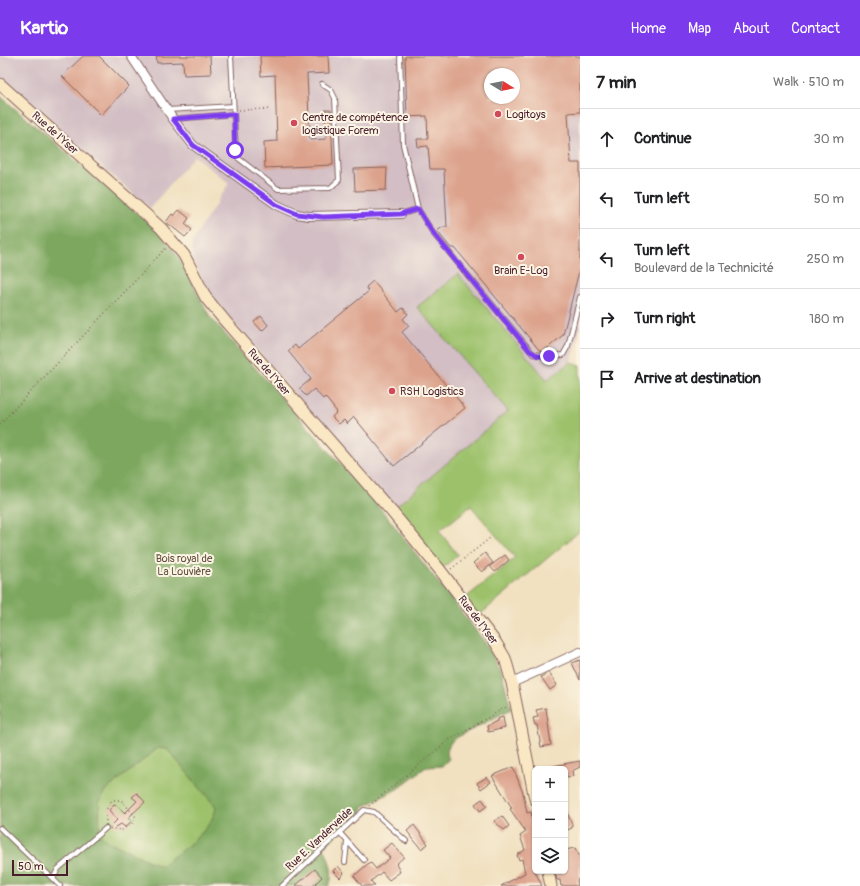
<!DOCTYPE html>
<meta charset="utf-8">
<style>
body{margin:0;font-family:Pangolin,sans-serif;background:#f6f6f6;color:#202124}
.controls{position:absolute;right:12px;bottom:12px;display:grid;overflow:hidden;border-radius:6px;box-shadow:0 1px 3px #0004}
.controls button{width:36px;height:36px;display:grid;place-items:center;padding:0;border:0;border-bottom:1px solid #e0e0e0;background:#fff;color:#202124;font:20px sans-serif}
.compass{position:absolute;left:484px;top:12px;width:36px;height:36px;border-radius:50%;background:#fff;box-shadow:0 1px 3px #0004;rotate:100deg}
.scale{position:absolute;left:12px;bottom:10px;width:56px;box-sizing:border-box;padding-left:4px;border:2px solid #4a1f2b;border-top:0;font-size:11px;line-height:14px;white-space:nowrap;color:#4a1f2b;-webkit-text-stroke:3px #fcf5e5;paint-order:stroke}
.stop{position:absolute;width:12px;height:12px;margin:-9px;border:3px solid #7c3aed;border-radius:50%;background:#fff}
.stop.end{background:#7c3aed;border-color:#fff;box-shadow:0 1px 4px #0008}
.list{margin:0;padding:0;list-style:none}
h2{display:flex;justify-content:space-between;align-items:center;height:52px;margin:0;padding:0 16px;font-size:17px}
h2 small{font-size:13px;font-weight:400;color:#757577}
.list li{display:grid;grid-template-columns:26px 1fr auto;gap:12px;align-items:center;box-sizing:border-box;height:60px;padding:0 16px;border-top:1px solid #e0e0e0}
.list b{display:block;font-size:15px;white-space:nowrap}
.list p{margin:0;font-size:13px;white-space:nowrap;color:#757577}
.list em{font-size:13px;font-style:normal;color:#757577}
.icon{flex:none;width:22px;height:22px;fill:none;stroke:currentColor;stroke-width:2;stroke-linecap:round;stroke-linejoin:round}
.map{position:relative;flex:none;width:580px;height:830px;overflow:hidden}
header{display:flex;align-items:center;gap:24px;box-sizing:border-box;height:56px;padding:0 20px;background:#7c3aed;color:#fff}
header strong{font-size:19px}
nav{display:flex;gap:22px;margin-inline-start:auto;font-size:14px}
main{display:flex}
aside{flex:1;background:#fff}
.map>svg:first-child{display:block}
</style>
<header>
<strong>Kartio</strong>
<nav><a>Home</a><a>Map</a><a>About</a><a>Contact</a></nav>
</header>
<main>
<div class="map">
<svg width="580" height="830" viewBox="0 0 580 830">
<rect width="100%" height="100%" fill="#fcf5e5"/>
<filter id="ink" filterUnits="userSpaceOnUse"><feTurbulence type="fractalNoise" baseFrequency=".025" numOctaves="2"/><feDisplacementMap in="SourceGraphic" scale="8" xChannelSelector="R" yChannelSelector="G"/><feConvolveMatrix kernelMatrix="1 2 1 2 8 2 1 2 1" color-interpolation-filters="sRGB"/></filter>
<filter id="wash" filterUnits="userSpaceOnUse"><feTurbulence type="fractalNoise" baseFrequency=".012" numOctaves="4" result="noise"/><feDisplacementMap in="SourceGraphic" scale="16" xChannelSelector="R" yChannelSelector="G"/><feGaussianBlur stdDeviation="0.9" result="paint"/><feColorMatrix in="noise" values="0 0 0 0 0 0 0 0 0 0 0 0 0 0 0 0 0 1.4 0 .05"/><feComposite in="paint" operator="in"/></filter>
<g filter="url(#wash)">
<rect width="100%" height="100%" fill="#f1e1c1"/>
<path fill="#d2bec4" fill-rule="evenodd" d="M0,0H580V272L571,306L508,355L393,453L210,239L193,205L192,186L229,127L194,100L150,152L0,23ZM490,18H514V42H490Z"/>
<path fill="#9cc16b" stroke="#73704b" d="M458,218L547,324L571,306L580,310V475L477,561L463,544L515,502L471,450L439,475L458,499L440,514L393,453L508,355L417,251Z
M158,692L167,693L217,751C212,776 181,794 162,809H157L104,783L99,777V747L105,735Z"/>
<path fill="#7da75f" stroke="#646345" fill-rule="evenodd" d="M0,40L158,175L180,203L210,261L385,458L487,589L502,617L511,653L454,683C448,689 445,696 449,703L442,710L426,711L397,733L363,751L361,756L324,791C329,804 335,817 329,830H0ZM158,692L167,693L216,751C212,776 181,794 162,809H157L104,783L100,777L99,747L105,735Z"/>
<g id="blocks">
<path fill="#dca28c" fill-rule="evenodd" d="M83,0H99L129,30L101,59L62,20Z
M156,0H210L211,18L184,19L183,6L157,7Z
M260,0H328L329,17L307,18L310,84L326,83L325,54H331L333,109L265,112L264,86L277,85L276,54L275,19L261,20Z
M405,0H580V56L568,57L571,107H580V211L563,279L543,296L540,295L455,192H451L437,175L443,171H447L444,113H430L428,90L418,91L417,83H428L427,60L407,61ZM490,18H514V42H490Z
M387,112L386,134L355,135L354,113Z
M179,154L189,162L185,168L192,174L185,181L166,166L172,158L174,160Z
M373,225L398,256L403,252L408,258L403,263L409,270L402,276L465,352L394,410L354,361L347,368L344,364L339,368L332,361L337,356L325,341L323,343L314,333L306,340L299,333L311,323L288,295L295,289L298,293L369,235L366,231Z
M261,260L268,269L262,275L254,266Z
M485,497L493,507L482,516L473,507Z
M505,499L509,504L495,516L490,510Z
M580,604V624L572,607Z
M547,617H549L557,629L550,634L541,621Z
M546,652L551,689L541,691L537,669H535L533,662L538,661L536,654Z
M503,661L505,672L488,676L487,670L497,665V663Z
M580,705V711L572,715L573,720L567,721L565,713H552V710Z
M513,711L523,737L527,757L531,756L535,779V815L542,830H501L525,817L522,803L519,804L517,799L525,794L520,780L526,776L510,753L512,752L492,720Z
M487,721L491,726L481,733L477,727Z
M137,737L145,746L128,762L132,765L125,771L121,768L116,771L113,768L117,764L109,754L115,748L125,757L137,745L132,741Z
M482,743L487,750L480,755L475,748Z
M565,752L572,768V772L565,775Z
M502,760L509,770L504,774L494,765Z
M414,769L428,788L421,793L407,775Z
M392,787L404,801L396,808L400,816L389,824L382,816L371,825L375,830H362L354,820L370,806L376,813L390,802L383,794Z
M575,792L580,801V823L577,824L578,830H561L560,824H557L555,815H565V794Z
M338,810L344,817L340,822L333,815Z
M315,813L322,821L313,830H295Z"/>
</g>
</g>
<g filter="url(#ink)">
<use href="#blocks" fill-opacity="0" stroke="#846360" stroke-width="1"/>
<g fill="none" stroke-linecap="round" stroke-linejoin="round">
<defs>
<path id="lane" d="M231,0L236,98L238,102L278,133L330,132L339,124L335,42L331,34L322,28
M400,0L403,88L418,153L433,177L533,298L549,300L563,299L568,290L580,241
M168,54L233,50
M173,63L234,58
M401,158L418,153
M0,772L53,823
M340,777L364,804
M345,806L347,786
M60,830L53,823L58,813L106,772
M282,830L364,754L374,756L406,785"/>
<path id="street" d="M131,0L173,63L193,89L277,149L297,158L309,160L401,158
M512,627L580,596"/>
<path id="secondary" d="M0,28L161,172L184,199L206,242L225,265L392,456L440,514L496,587L505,602L512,627L535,743
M548,815L551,830"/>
</defs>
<use href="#lane" stroke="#846360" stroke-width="6"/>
<use href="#street" stroke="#846360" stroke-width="10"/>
<use href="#secondary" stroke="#846360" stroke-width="13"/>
<path stroke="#846360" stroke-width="1.5" stroke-dasharray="1 3" stroke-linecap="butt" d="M239,54L271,53
M0,368L167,191
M451,513L490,482
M114,744H121L135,760L134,766L122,774L106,772C106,761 104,748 114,744Z
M369,750L449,684L508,650"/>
<use href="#lane" stroke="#fff" stroke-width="4"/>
<use href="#street" stroke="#fff" stroke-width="8"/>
<use href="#secondary" stroke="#fae7c3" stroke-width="11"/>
</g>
</g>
<g fill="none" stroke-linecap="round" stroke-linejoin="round" filter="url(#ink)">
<path stroke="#7c3aed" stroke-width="5" d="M235,94L234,58L173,63L193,89L277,149L297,158L323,161L401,158L418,153L433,177L530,295L538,300H549"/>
</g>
<g fill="#d1495b" stroke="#fcf5e5" stroke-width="1.5">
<circle cx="498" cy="58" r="4"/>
<circle cx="294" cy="67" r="4"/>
<circle cx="521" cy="201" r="4"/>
<circle cx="392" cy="335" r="4"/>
</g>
<g text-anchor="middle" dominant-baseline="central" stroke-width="4" stroke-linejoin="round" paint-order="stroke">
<g font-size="11" fill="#4a1f2b" stroke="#fcf5e5" text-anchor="start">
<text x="506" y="58">Logitoys</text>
<text x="302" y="61">Centre de compétence<tspan x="302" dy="13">logistique Forem</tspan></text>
<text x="521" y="214" text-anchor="middle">Brain E-Log</text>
<text x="400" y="335">RSH Logistics</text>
</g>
<g font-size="11" fill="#4a1f2b" stroke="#fcf5e5">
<text transform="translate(55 77) rotate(42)">Rue de l'Yser</text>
<text transform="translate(269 316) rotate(49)">Rue de l'Yser</text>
<text transform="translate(478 564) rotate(53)">Rue de l'Yser</text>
<text transform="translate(319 783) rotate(-43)">Rue E. Vandervelde</text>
</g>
<g font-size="11" fill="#63503e" stroke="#fcf5e5">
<text x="184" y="502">Bois royal de<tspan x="184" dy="13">La Louvière</tspan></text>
</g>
</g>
</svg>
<div class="controls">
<button>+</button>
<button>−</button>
<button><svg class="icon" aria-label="layers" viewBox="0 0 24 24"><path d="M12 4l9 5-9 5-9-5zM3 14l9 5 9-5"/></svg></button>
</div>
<svg class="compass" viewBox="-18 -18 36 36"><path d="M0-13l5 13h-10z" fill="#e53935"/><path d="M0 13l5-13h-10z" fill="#757577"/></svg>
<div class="scale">50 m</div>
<div class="stop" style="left:235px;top:94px"></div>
<div class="stop end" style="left:549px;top:300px"></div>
</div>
<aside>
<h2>7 min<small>Walk · 510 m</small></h2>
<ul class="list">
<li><svg class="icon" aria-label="ahead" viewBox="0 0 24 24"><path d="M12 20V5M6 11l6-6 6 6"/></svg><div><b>Continue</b></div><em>30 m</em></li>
<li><svg class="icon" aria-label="left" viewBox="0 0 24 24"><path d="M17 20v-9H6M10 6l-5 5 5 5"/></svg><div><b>Turn left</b></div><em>50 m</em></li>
<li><svg class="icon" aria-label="left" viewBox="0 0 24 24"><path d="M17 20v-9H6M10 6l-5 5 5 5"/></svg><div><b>Turn left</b><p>Boulevard de la Technicité</p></div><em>250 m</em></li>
<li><svg class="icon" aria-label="right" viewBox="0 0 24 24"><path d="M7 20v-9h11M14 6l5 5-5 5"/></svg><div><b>Turn right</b></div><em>180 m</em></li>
<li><svg class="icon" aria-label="arrive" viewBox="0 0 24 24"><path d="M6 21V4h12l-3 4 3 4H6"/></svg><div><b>Arrive at destination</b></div></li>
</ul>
</aside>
</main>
